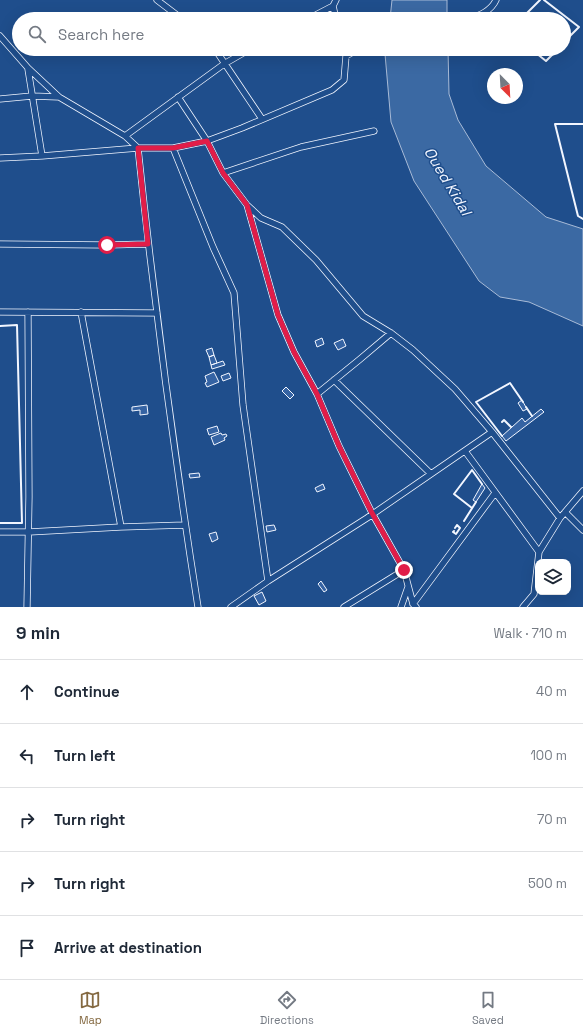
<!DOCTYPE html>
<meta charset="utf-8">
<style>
body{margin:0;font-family:"Space Grotesk",sans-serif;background:#f6f6f7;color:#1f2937}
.controls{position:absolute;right:12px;bottom:12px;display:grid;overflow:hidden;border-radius:8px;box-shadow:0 4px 16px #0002}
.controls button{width:36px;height:36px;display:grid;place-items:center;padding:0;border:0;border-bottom:1px solid #e0e1e3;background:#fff;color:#1f2937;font:20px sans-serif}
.compass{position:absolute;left:487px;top:68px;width:36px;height:36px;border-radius:50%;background:#fff;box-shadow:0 4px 16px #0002;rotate:156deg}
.stop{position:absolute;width:12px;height:12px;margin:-9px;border:3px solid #e11d48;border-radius:50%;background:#fff}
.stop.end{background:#e11d48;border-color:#fff;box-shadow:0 1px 4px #0008}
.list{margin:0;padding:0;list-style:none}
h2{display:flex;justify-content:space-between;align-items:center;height:52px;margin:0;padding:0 16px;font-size:17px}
h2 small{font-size:13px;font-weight:400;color:#747a83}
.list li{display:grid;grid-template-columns:26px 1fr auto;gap:12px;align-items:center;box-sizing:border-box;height:64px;padding:0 16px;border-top:1px solid #e0e1e3}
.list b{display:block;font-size:15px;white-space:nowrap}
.list em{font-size:13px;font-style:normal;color:#747a83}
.icon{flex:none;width:22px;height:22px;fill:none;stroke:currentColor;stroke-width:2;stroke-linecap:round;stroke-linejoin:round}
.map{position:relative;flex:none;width:583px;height:607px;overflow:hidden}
.search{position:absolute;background:#fff;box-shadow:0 4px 16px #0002;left:12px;right:12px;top:12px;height:44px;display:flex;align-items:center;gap:10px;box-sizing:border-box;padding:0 14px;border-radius:22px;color:#747a83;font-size:15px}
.sheet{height:372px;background:#fff}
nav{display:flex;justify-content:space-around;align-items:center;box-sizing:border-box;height:56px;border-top:1px solid #e0e1e3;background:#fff;font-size:11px;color:#747a83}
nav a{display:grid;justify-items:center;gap:2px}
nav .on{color:#846941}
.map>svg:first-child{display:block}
</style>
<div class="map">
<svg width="583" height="607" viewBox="0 0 583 607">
<rect width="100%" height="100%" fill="#1f4e8c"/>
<path fill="#3b69a3" stroke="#a8bbd7" d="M392,0H447V19H390Z
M385,49H448L449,94L458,120L486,166L546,217L583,229V326L529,302L500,297L479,281L414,181L391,122L385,54Z"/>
<path fill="#3563a3" stroke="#f2f6ff" d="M322,338L324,344L317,347L315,341Z
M343,339L346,346L338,350L334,343Z
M212,348L214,355L209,357L206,350Z
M214,355L217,363L211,365L209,357Z
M223,361L225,365L212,369L211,365Z
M214,372L219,382L207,387L205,383L207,382L205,376Z
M229,373L231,378L223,381L221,376Z
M286,387L294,395L290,399L282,391Z
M522,400L527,409L523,411L518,403Z
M147,405L148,414L140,415V410L132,411V407Z
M541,409L544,412L506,441L502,436L522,418L525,422Z
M217,426L219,432L209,435L207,429Z
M221,433L222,435L226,434L227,436L224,438L225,440L214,445L211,437Z
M199,473L200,477L190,478L189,474Z
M323,484L325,489L317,492L315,488Z
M482,484L485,488L476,502L473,500Z
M274,525L276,530L267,532L266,526Z
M216,532L218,539L212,542L209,534Z
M321,581L327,590L324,592L318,584Z
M262,592L266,601L259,605L254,596Z"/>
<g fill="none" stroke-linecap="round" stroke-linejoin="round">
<defs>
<path id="minor" d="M157,0L182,19
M333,6L336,19
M308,19L333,6L336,0
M469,19C480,15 491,11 496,0
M0,36L28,68L59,97L125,136L138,148H173L207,141L242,128L332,90L344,80L346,56L344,49
M215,49L262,119
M346,56L358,49
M28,69L42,156
M178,97L207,141L223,173L247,205L261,218L282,227L316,260L363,316L391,333L413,350L455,389L492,432L560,518
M0,99L32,96L59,97
M125,136L224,64L250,49
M173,148L213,247L234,293L243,405L268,581
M0,158L42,156L138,148C154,301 174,454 198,607
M223,173L301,147L374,131
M247,205L278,315L294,352L317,394L339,446L372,513L404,570L413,604L416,607
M0,244L107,245L148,244
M0,312L157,313
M81,312L121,527
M334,380L430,473
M317,394L359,360L391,333
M465,451L539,552
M565,512L583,530
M0,532H29L121,527L185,525
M413,604L495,493
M27,607L29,497L28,312
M231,607L268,581L367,518L492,432
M344,607L404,570
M401,607L408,587
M523,607L534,594L539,552L560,518L583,491"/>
</defs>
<use href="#minor" stroke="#f2f6ff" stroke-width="7"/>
<use href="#minor" stroke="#1f4e8c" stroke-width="5.5"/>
<path stroke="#f2f6ff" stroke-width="2" d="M544,0L579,27L564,42
M521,19L540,0
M531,49L546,61L558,49
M583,124H555L578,216L583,219
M0,326L17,325L22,523H0
M526,407L532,416
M502,422L504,420L511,427
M502,436L476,402L510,383L523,402
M472,508L454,494L472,470L482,484
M464,521L476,502
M454,531L453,532L456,534L460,528L457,525L455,528"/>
</g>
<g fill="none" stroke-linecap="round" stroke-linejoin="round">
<path stroke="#e11d48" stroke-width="5" d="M107,245L148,244L138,148H173L207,141L223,173L247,205L278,315L294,352L317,394L339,446L372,513L404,570"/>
</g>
<g text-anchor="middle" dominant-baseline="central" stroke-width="3" stroke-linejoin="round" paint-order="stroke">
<g font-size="15" font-style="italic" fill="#f2f6ff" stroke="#1f4e8c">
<text transform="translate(448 181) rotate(59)">Oued Kidal</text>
</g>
</g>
</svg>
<div class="controls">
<button><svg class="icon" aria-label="layers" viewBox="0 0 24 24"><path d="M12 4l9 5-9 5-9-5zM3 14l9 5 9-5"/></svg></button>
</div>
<svg class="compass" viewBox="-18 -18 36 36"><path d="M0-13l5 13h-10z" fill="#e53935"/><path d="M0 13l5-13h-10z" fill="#747a83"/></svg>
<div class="stop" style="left:107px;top:245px"></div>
<div class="stop end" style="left:404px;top:570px"></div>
<div class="search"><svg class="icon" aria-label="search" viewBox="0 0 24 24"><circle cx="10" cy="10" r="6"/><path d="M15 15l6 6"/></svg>Search here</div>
</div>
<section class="sheet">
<h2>9 min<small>Walk · 710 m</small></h2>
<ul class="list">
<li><svg class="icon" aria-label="ahead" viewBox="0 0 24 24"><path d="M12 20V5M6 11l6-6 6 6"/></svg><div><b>Continue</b></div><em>40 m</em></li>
<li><svg class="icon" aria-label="left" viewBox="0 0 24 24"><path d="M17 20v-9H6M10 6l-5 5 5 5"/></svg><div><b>Turn left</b></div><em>100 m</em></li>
<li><svg class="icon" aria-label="right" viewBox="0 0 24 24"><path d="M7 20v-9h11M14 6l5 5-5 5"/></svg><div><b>Turn right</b></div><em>70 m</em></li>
<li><svg class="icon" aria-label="right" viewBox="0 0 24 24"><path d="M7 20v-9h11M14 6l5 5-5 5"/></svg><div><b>Turn right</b></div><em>500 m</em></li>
<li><svg class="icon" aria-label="arrive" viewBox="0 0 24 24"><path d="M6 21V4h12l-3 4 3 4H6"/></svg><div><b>Arrive at destination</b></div></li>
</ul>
</section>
<nav>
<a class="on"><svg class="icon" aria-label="map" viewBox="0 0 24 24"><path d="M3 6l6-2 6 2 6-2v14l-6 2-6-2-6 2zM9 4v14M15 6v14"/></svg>Map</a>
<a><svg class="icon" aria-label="directions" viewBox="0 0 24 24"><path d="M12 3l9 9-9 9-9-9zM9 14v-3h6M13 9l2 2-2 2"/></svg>Directions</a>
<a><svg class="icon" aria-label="saved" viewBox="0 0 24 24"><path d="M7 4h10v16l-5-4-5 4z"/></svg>Saved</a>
</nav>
